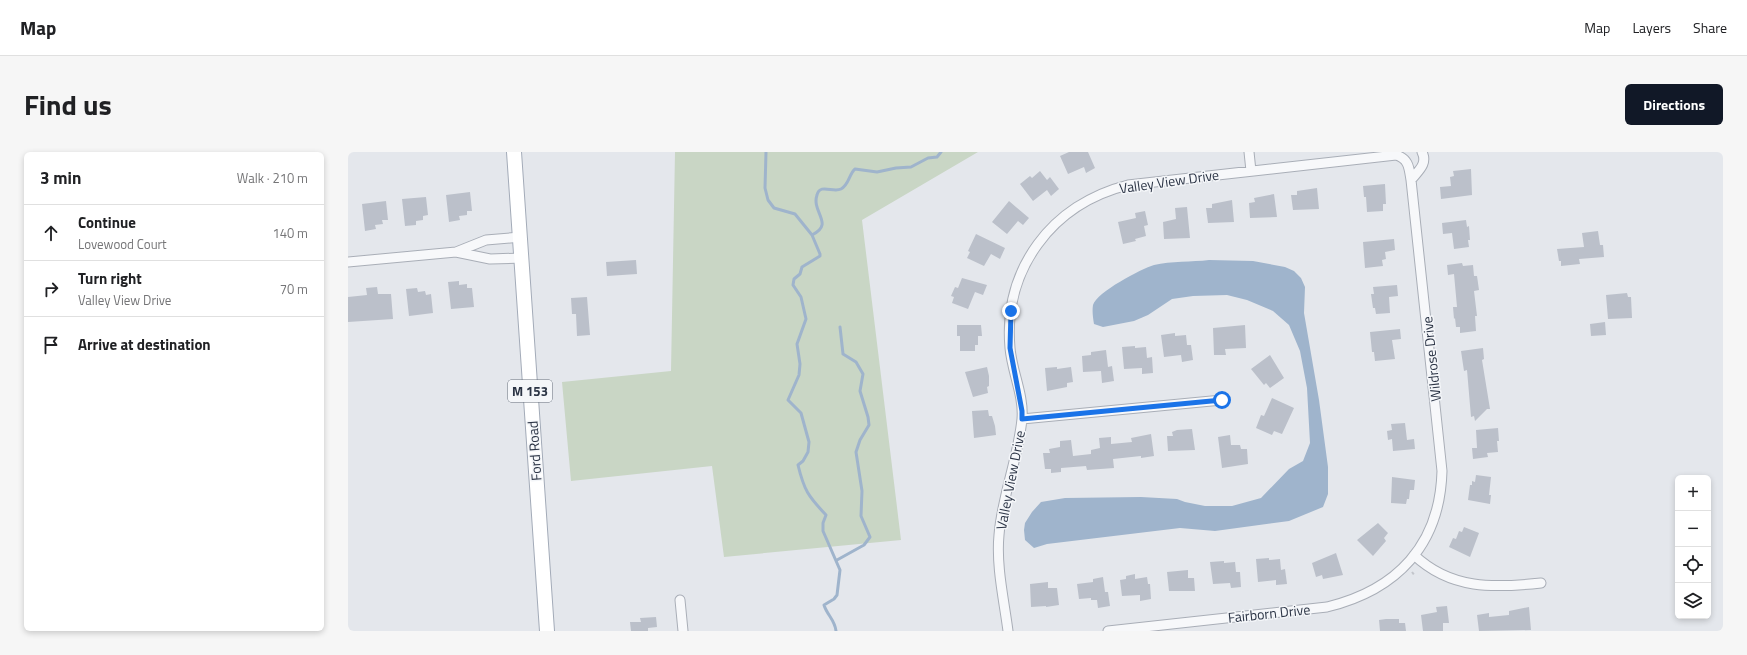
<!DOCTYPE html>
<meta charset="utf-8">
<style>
body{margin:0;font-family:"Titillium Web",sans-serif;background:#f6f6f6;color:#202124}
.controls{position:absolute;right:12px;bottom:12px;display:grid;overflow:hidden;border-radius:6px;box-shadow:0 2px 6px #0003}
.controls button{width:36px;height:36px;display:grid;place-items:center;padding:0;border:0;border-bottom:1px solid #e0e0e0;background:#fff;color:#202124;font:20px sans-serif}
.stop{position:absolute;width:12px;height:12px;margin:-9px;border:3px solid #1a73e8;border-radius:50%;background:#fff}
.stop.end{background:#1a73e8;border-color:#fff;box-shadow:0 1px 4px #0008}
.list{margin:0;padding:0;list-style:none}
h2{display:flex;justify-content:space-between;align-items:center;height:52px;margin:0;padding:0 16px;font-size:17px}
h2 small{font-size:13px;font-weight:400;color:#757577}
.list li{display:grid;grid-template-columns:26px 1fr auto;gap:12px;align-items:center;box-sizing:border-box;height:56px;padding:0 16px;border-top:1px solid #e0e0e0}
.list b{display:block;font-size:15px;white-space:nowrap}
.list p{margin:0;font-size:13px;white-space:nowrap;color:#757577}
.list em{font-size:13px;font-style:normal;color:#757577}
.icon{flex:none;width:22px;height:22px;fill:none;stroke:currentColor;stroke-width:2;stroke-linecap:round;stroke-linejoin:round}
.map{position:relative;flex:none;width:1375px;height:479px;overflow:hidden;border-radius:6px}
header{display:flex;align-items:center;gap:24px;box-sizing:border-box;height:56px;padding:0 20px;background:#fff;border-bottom:1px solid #e0e0e0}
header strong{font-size:19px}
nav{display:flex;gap:22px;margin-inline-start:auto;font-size:14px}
.intro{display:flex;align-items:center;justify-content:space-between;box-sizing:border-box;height:96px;padding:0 24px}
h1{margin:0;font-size:28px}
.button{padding:10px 18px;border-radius:6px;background:#111827;color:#fff;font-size:14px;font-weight:700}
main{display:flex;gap:24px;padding:0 24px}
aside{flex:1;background:#fff;border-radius:6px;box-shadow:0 2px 6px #0003}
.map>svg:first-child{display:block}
</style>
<header>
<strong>Map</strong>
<nav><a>Map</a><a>Layers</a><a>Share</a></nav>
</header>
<div class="intro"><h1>Find us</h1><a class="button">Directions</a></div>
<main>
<aside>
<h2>3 min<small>Walk · 210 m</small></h2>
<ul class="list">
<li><svg class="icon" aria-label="ahead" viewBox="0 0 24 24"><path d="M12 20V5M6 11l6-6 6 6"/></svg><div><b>Continue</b><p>Lovewood Court</p></div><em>140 m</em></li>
<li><svg class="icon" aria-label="right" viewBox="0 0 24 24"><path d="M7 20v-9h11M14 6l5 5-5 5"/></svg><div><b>Turn right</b><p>Valley View Drive</p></div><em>70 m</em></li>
<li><svg class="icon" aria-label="arrive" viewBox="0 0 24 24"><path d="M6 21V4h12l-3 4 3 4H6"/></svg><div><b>Arrive at destination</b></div></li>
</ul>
</aside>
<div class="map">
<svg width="1375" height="479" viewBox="0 0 1375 479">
<rect width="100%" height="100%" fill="#e4e7ec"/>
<path fill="#c9d6c5" d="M327,0H630L514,68L553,388L376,405L364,314L223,329L214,230L323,219Z"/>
<path fill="#9fb4cc" d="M861,108L905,109L937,115L946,119L953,126L957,135L956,161L971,248L980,315V342L975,355L941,369L867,379L832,376L699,392L686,396L677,388L676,378L677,371L684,360L693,350L717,346L793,345L829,347L837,350L857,354H884L913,346L941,317L955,309L962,291L959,236L952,199L941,173L925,159L899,148L879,143L845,144L824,147L800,163L786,169L755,175L746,172C745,166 744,159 745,153C749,140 793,117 806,113C823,109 844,110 861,108Z"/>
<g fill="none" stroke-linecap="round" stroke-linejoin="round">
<path stroke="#9fb4cc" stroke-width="3" d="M418,0L417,36L420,48L426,56L447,62L464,83L472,102V104L454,115L452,122L446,127L445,133L453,145L458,167L449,192L452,212L451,223L440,248L453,261L461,290L460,300L455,309L450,313C456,338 460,344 478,363L475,371V379L492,418L489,443L486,447L476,453C479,463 487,468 488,479
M464,83C487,72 463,60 469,43C472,31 485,41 493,37C501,33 501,22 507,17L529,20L548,16L563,15L580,6L589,5L593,0
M489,408L516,393L522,385L513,364L514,339L508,300L512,288L521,273L520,265L512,239L515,222L508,210L495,202L492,175"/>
</g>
<path fill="#bbc0ca" d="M721,0H740L747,16L738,21L736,15L720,22L712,4Z
M1123,17L1124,43L1093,47L1092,35L1103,34L1102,25L1106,24L1105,19Z
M692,19L699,28L702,25L711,37L703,44L699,38L685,49L672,32L682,24L684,26Z
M1037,32L1038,52H1035V59L1019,60L1018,45H1016L1015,34Z
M969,36L971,57L945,58L943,43H949V39Z
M122,40L124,59H119V63L111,64L112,68L101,70L98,43Z
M926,42L929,65L902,66L901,51L907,50L906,46Z
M78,45L80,63L75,64V68L68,69V73L57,74L54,47Z
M884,48L886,70L860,71L858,56H864V52Z
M38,49L40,68H34L35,72L27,73L28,77L17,79L14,52Z
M661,49L681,66L675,73L670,69L659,82L644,70Z
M839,55L842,86L816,87L815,70L828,67L827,56Z
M797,59L800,73L796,74L798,84L787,87L788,89L775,92L770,70L788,66L787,61Z
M1118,68L1119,75L1121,74L1122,88H1120L1121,95L1106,97L1104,81L1095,82L1094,71Z
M1250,79L1252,93H1255L1256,105L1231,107L1232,112L1213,114V109H1211L1209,97L1236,95L1234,81Z
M628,82L657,96L652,107L643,102L636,114L619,106L622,100L620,99Z
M1046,87L1047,98L1037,100L1038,107L1034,108L1035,114L1017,116L1015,90Z
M288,108L289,122L259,124L258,110Z
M1114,111L1115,114L1125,113L1126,124H1129L1131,138L1126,139L1129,164H1127L1128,179L1112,181V175H1108L1107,166L1106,167L1105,155H1109L1106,122L1100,123L1099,113Z
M614,126L639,133L635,143L627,140L620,157L604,151L606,145L603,144L607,135L610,136Z
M111,129V133L119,132V136H124L126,155L103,157L100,130Z
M1049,133L1050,144L1041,145L1042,161L1028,162L1027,156H1025L1023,142H1026L1025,135Z
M29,135L30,142H43L45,167L0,170V145L19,143L18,136Z
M69,136L70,140L77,139L78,143L83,142L85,161L61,164L58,137Z
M1279,141L1280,145H1283L1284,166L1260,167L1258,143Z
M239,145L242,183L229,184L228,162H224L223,146Z
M1257,170L1258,183L1243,184L1242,172Z
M609,173H633L634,184H630V193H627V199H612V184H609Z
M897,173L898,196L877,197L878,203H866L865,176Z
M1052,177L1053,187L1044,188L1047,207L1027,209L1026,200H1024L1022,180Z
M827,181V184L838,183L839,193H843L845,208L834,210L833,203L816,205L813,183Z
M787,194V196L798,195L799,206L804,205L805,221L794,222V216L776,217L774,195Z
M1135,196L1136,207L1134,208L1142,257H1139L1127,269L1126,264L1123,265L1119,218L1116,219L1113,199Z
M758,198L760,215L764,214L766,229L754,231L753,219L735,220L734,204L743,203V200Z
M922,203L936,226L922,236L918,231L916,233L903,217Z
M639,215L641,224V234L639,235L640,241L625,245L617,220Z
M709,215V217L723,215L725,230L719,231V235L699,239L697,216Z
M924,246L946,256L934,282L926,279L924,283L908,276L913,263L916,264Z
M640,258L641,264H644L647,274L648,283L626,286L624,259Z
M1057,271L1059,288L1066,287L1067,297L1045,299L1044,287L1040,288L1039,279L1044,278L1043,272Z
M1150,276L1151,289H1149L1150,300L1139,301L1140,305L1125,307L1124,296H1129L1128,278Z
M844,277L847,298L820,299L819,284H825L824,280L829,278Z
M803,282L806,304L793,306V304L765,307L766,316L739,318L738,314L713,316V320L703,321V317H697L695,301H702L701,297L712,295V289L723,288L725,304L743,302V298L752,296L751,286L763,285V292L784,290L783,286Z
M882,283L883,293H892L893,297H899L900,312L874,316L870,285Z
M1128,323L1143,325L1141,343H1143L1142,352L1120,348L1122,333H1124V329L1127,330Z
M1044,325L1067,328L1066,338H1062L1061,347H1059L1058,352L1043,351Z
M1030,371L1040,381L1036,386L1038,389L1025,404L1009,388Z
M1116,375L1131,381L1122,405L1101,395L1105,386L1108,387L1111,379L1114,380Z
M988,401L995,423L975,427L974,423L968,425L964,411Z
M921,406V408L932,407L933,418L937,417L939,432L928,433V428L910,430L908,407Z
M876,409V411L887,410L888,420H892L893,435L883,436L882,431L865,432L862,410Z
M840,418V426H846L847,439H821L819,420Z
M787,422V427L799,425L800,432H802L803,447L792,449V443L774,444L772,428L778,427V424Z
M755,425L757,440H760L762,454L750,456L749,448H743V446L731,447L729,432L745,430V427Z
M700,430V436H709L711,453L698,455V454L683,455L682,432Z
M1099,454L1101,471H1095V479H1075L1073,463L1089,460L1088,455Z
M1181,455L1183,478L1131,479L1129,463L1141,461V465L1161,463V459Z
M308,465L309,475L300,476V479H283L282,470H293L292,466Z
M1038,467H1051V471H1057L1058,479H1032L1031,468Z"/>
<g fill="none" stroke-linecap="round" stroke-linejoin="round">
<defs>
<path id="minor" d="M901,0L903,19
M1063,28C1070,19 1080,12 1074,0
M173,85L138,88L108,100L142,107L174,106
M0,110L108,100
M674,267L874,248
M1066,403C1103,438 1146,436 1193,431
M332,448L335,479
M660,479C656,448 648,414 651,383C654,344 670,307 674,267C676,243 664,220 662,196C655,117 704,52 780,33L1048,3C1061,7 1061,16 1063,28L1094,319C1092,393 1049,438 979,455L760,479"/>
<path id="primary" d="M166,0L199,479"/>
</defs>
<use href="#minor" stroke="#a9aeb7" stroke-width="11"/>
<use href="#primary" stroke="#a3abb8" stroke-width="16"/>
<path stroke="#c2c5cb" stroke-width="2" stroke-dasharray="3 3" stroke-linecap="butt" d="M1064,420L1067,424"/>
<use href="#minor" stroke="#f7f8fa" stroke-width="9"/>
<use href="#primary" stroke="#fff" stroke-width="14"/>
</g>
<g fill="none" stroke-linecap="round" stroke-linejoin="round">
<path stroke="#1a73e8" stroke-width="5" d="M663,159L662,196L674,259V267L874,248"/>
</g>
<g text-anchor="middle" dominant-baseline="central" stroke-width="3" stroke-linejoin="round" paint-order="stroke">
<rect fill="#f4f6f9" stroke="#676e7b" stroke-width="1" x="160" y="228" width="44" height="22" rx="3"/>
<g font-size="13" font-weight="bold" fill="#2b3445">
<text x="182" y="239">M 153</text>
</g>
<g font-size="14" fill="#2b3445" stroke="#f4f6f9">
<text transform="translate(821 29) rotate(-8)">Valley View Drive</text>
<text transform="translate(1083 207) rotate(-96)">Wildrose Drive</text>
<text transform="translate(186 299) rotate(-94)">Ford Road</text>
<text transform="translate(662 328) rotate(-79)">Valley View Drive</text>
<text transform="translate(921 461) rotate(-6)">Fairborn Drive</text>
</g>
</g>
</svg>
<div class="controls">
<button>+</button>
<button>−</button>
<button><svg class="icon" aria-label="locate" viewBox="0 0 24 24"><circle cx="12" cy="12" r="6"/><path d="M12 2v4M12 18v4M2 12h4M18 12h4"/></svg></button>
<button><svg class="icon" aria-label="layers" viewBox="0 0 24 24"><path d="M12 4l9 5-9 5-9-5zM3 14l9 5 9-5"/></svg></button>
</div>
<div class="stop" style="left:874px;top:248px"></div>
<div class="stop end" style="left:663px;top:159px"></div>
</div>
</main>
